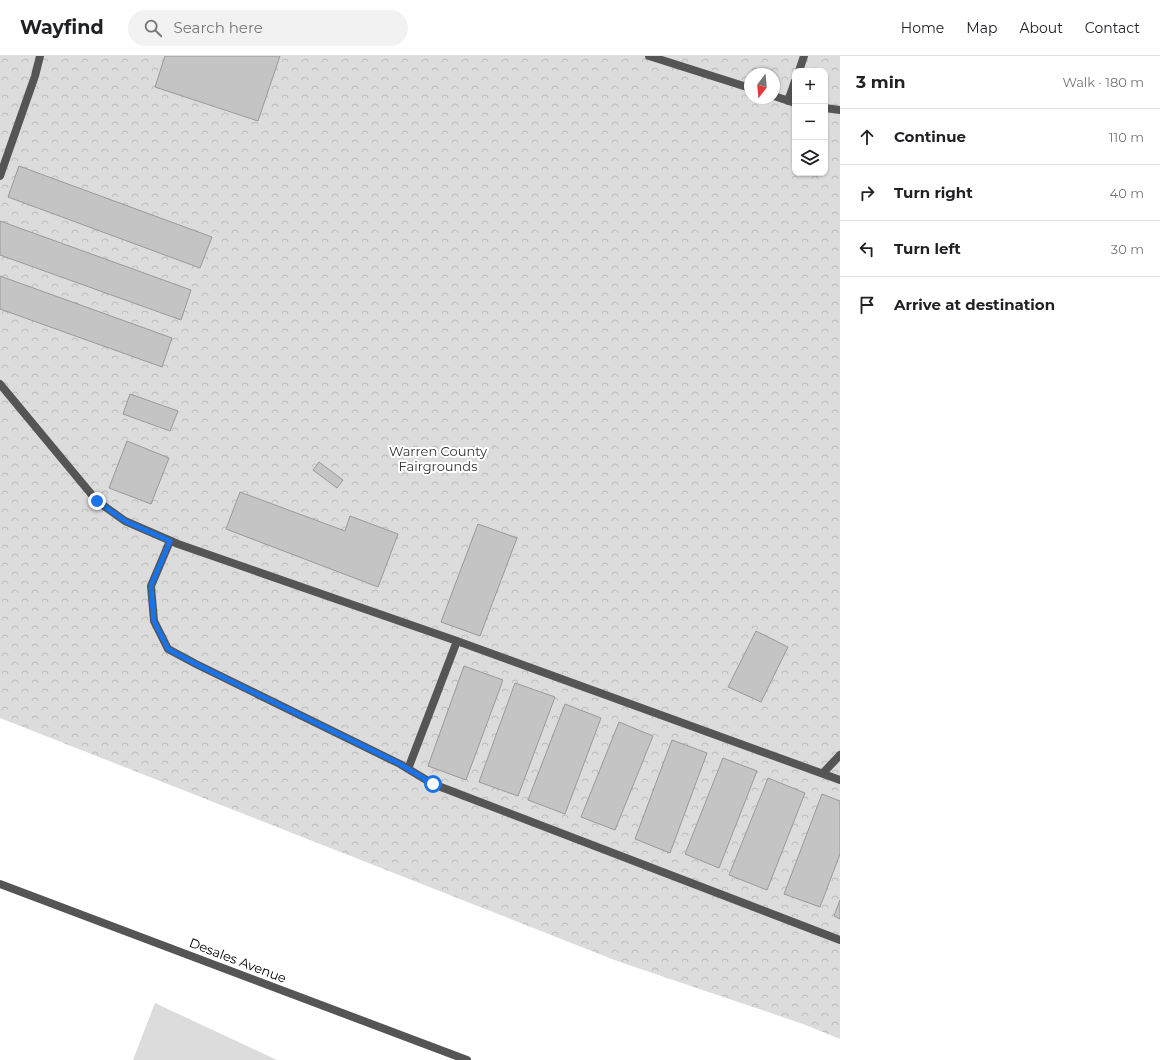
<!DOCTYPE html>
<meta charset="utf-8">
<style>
body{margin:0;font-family:Montserrat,sans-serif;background:#f2f2f2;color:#202124}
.controls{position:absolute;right:12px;top:12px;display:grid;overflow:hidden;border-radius:8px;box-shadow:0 1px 3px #0004}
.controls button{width:36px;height:36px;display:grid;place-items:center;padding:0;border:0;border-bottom:1px solid #e0e0e0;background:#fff;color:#202124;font:20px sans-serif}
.compass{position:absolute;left:744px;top:12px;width:36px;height:36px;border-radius:50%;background:#fff;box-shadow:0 1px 3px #0004;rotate:196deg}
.stop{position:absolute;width:12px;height:12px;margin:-9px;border:3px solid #1a73e8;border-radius:50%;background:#fff}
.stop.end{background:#1a73e8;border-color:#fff;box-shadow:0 1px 4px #0008}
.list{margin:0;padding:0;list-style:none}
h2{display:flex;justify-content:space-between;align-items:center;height:52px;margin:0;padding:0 16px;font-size:17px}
h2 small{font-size:13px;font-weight:400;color:#757577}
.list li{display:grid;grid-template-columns:26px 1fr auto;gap:12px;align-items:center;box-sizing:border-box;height:56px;padding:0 16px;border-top:1px solid #e0e0e0}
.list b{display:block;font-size:15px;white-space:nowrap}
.list em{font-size:13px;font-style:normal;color:#757577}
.icon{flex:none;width:22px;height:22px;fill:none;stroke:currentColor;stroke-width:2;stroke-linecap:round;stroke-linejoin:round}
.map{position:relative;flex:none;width:840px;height:1004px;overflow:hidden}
header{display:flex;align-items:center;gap:24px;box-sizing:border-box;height:56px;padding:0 20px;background:#fff;border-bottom:1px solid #e0e0e0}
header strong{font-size:19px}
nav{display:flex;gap:22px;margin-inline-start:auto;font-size:14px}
.search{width:280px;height:36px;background:#f2f2f2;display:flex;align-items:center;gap:10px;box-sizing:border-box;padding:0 14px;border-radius:22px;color:#757577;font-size:15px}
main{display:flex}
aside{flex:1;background:#fff}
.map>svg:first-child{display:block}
</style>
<header>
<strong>Wayfind</strong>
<div class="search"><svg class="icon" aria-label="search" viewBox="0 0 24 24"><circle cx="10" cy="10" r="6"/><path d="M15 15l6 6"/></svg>Search here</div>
<nav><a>Home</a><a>Map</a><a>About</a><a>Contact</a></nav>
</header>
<main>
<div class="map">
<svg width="840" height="1004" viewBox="0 0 840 1004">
<defs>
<pattern id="park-crowns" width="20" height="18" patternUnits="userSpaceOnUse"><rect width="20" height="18" fill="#dcdcdc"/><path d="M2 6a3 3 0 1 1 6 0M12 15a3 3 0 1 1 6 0" fill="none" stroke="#bbb"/></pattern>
</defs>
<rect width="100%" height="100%" fill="#fff"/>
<path fill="url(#park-crowns)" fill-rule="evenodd" d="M0,0H840V983L803,968L617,905L0,662ZM795,15H825V117H795ZM750,18H774V42H750Z"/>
<path fill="#dcdcdc" d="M155,947L277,1004H133Z"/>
<path fill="#c4c4c4" stroke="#999" d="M165,0H280L258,65L155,31Z
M19,110L212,181L200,212L8,141Z
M0,165L191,234L181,264L0,199Z
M0,220L172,282L162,311L0,253Z
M130,338L178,355L170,375L123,358Z
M127,385L169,402L151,448L109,432Z
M319,406L343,424L337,432L313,414Z
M240,436L345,475L350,460L398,478L378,531L226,473Z
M478,468L517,482L480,580L441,566Z
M756,575L788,591L761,646L728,631Z
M464,610L503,624L466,724L428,710Z
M515,627L555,641L518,740L479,726Z
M565,648L601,662L565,758L528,744Z
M619,666L653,680L615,774L581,761Z
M672,684L707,697L670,797L635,783Z
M723,702L757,715L719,812L685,798Z
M768,722L805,737L767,834L729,819Z
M822,738L840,745V798L820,851L784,838Z
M840,844V863L834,860Z"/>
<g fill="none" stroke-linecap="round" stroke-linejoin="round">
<path stroke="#555" stroke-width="8" d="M649,0L750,32
M799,15L804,0
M774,40L795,47
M788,45L795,25
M825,52L840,54
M0,120L35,20L40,0
M0,328L97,445L125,465L178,488L457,585L840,724
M170,485L151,530L154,565L168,593L196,608L400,708L433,728L840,884
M408,713L457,585
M823,717L840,699"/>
<path stroke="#555" stroke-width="8" d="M0,828L467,1004"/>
</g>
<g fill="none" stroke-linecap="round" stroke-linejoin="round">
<path stroke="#1a73e8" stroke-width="5" d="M97,445L125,465L170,485L151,530L154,565L168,593L196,608L400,708L433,728"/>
</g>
<g text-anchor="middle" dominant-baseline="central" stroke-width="4" stroke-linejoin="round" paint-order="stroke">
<g font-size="13" fill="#333" stroke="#fff">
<text x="438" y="395">Warren County<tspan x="438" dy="15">Fairgrounds</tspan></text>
</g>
<g font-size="13" fill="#000" stroke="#fff">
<text transform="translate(238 904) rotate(21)">Desales Avenue</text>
</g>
</g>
</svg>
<div class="controls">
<button>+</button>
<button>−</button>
<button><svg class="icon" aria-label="layers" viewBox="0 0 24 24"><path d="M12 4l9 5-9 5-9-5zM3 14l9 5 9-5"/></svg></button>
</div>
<svg class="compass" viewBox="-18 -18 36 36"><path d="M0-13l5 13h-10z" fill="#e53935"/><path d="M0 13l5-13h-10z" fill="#757577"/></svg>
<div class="stop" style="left:433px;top:728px"></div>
<div class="stop end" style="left:97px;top:445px"></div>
</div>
<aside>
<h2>3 min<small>Walk · 180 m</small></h2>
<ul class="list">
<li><svg class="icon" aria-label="ahead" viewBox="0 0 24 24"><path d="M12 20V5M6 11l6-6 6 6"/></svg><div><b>Continue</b></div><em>110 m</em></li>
<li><svg class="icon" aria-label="right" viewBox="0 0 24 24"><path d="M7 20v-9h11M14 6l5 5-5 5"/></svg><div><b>Turn right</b></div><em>40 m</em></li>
<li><svg class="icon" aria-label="left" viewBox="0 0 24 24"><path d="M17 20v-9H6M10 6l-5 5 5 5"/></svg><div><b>Turn left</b></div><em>30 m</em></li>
<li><svg class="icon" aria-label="arrive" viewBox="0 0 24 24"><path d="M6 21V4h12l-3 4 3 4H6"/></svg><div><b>Arrive at destination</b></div></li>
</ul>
</aside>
</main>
